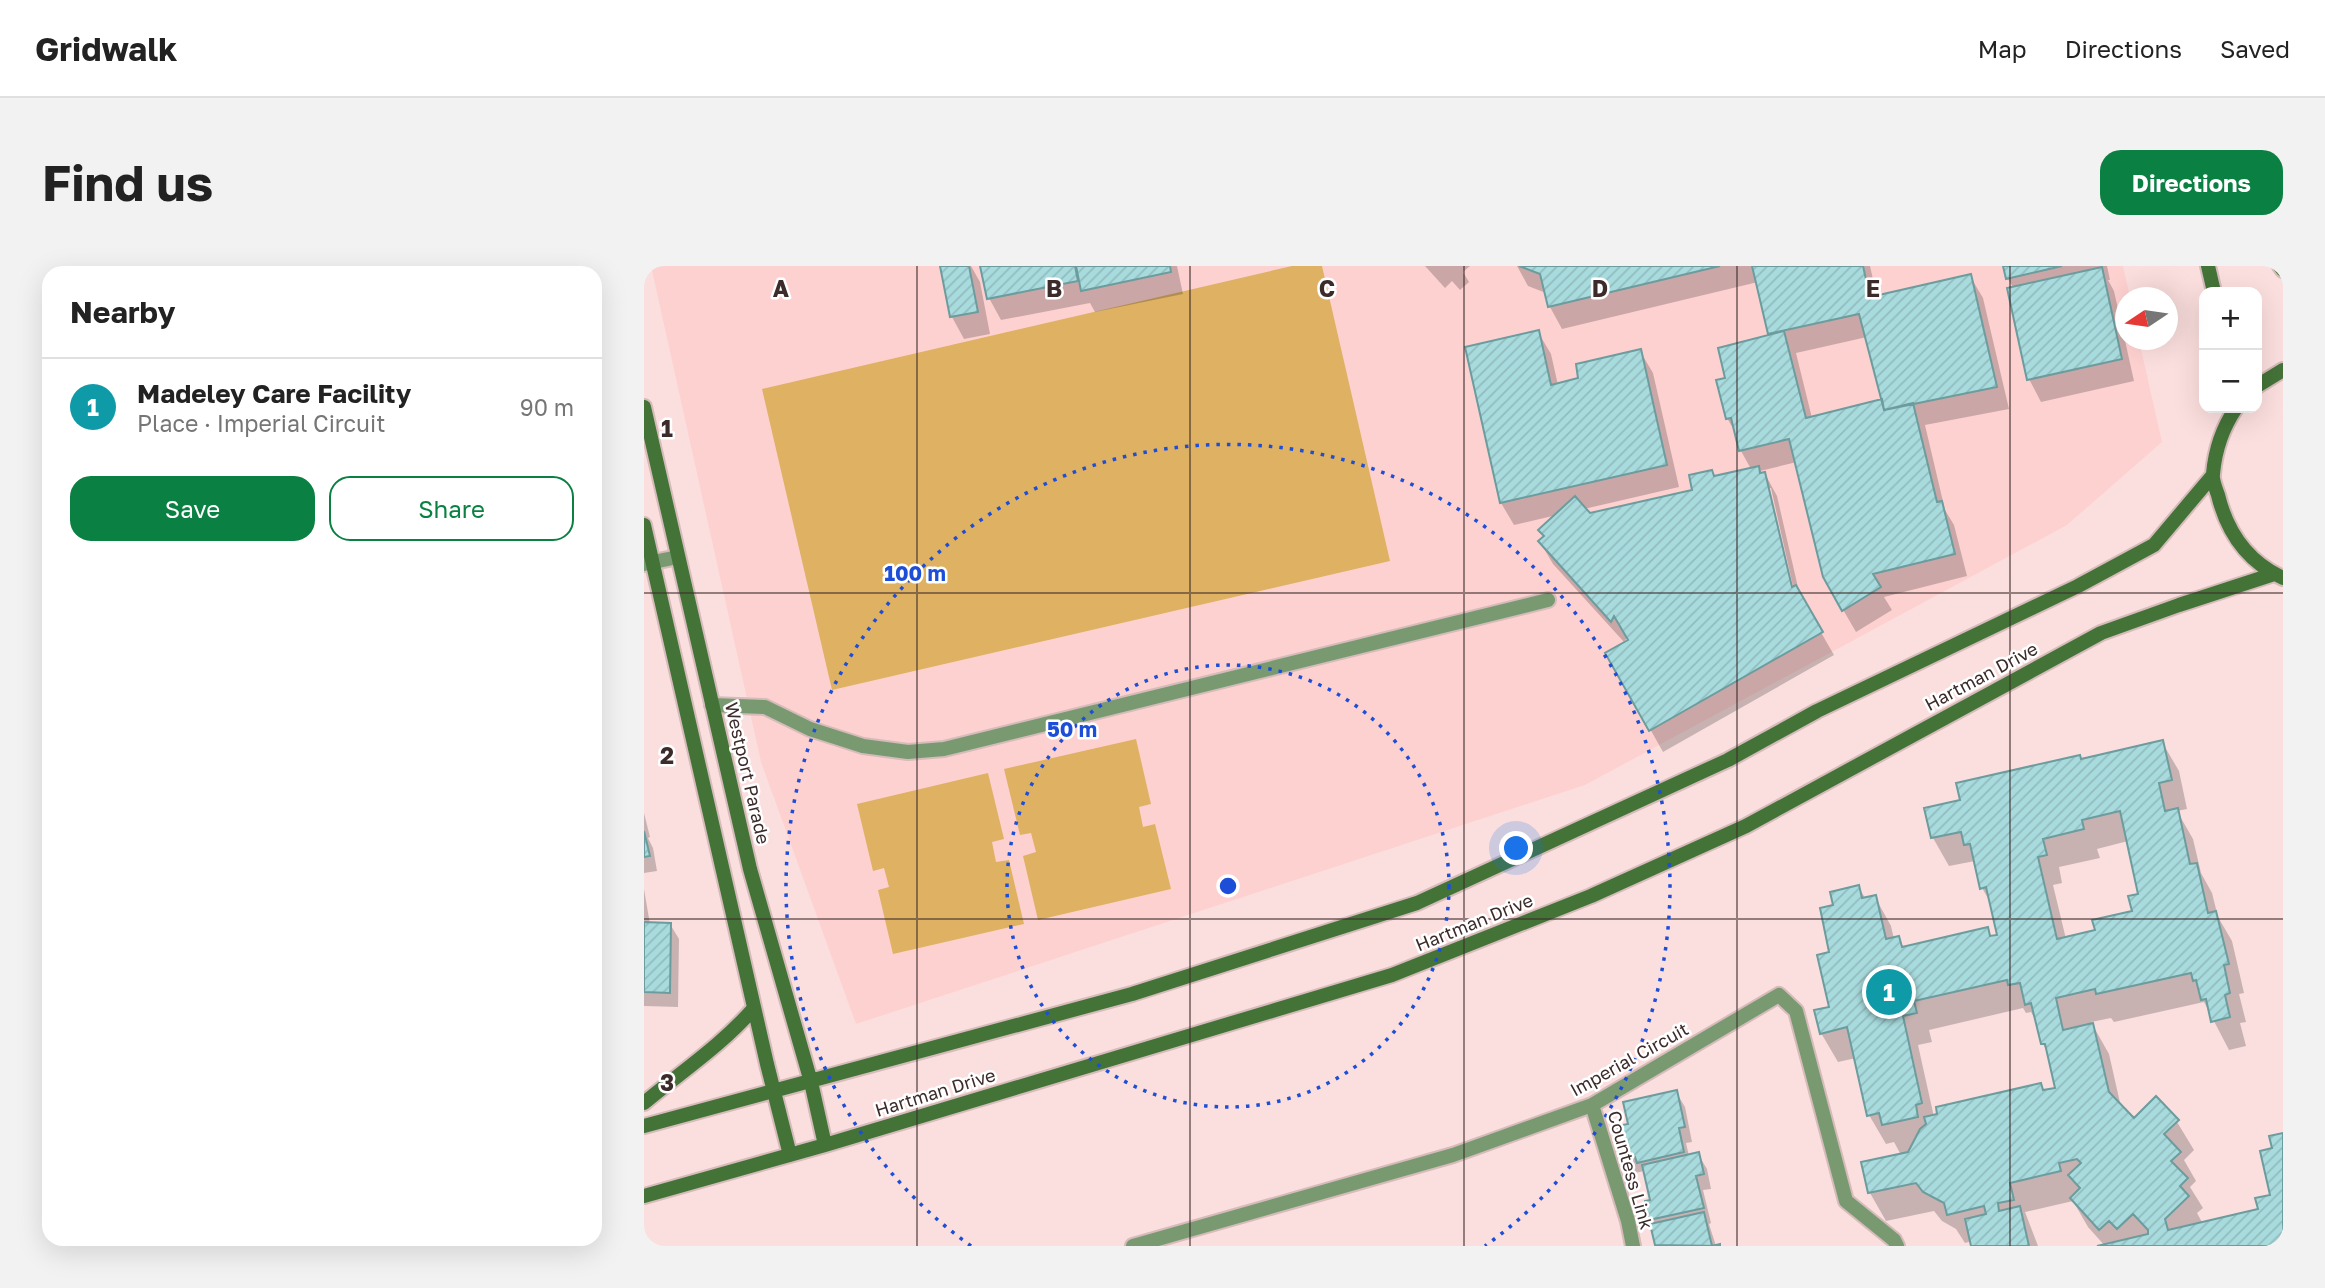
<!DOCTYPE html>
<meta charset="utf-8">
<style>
body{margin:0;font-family:"Golos Text",sans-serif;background:#f2f2f2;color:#222}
.controls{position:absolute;right:21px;top:21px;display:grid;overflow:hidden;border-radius:14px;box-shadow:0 7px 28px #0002}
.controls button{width:63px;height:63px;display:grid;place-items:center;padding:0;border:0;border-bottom:2px solid #e0e0e0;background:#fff;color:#222;font:35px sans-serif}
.compass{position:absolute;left:1471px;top:21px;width:63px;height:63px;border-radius:50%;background:#fff;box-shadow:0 7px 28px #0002;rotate:257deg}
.you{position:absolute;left:873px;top:583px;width:24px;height:24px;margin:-18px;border:5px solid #fff;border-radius:50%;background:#1a73e8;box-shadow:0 0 0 10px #1a73e833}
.badge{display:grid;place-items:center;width:46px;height:46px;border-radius:50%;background:#0b8043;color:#fff;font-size:23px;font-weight:700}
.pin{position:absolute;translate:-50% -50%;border:4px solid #fff;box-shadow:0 2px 7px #0006}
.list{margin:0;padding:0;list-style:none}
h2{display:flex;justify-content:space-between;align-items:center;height:91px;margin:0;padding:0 28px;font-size:30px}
h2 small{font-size:23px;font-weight:400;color:#767676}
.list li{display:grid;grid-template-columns:46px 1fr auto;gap:21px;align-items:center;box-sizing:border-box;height:98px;padding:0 28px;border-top:2px solid #e0e0e0}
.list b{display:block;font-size:26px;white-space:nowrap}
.list p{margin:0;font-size:23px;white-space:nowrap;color:#767676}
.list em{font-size:23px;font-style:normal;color:#767676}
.actions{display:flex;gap:14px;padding:21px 28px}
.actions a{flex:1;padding:16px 0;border:2px solid #0b8043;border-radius:21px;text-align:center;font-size:24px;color:#0b8043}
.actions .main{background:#0b8043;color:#fff}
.map{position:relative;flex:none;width:1639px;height:980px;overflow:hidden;border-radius:21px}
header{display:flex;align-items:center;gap:42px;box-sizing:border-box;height:98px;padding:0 35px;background:#fff;border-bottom:2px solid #e0e0e0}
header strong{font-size:33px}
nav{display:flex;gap:38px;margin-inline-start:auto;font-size:24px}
.intro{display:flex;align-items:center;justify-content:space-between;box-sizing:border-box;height:168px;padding:0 42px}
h1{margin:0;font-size:49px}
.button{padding:18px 32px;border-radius:21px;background:#0b8043;color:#fff;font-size:24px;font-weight:700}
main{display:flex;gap:42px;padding:0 42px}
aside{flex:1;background:#fff;border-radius:21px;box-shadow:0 7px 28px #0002}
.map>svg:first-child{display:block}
</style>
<header>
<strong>Gridwalk</strong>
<nav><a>Map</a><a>Directions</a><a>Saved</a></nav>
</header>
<div class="intro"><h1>Find us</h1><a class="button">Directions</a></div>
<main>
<aside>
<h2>Nearby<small></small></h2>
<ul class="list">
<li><span class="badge" style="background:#0f9aa8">1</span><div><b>Madeley Care Facility</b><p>Place · Imperial Circuit</p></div><em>90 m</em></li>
</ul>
<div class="actions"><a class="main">Save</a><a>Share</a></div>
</aside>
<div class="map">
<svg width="1639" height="980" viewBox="0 0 1639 980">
<defs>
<pattern id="building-hatch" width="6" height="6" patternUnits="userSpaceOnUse" patternTransform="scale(1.75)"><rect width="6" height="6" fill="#a8dbdd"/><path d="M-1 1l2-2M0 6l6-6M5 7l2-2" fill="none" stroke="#92bcbe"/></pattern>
</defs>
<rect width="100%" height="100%" fill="#fbdfde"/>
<path fill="#fdd1d0" d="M7,0H1479L1486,31L1482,32V74H1495L1518,176L1423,259L941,519L212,758L117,496Z"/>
<path fill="#dfb163" d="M648,0H678L746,295L188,424L118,123Z
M492,473L507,538L495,541L499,561L511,558L527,623L394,654L379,590L392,586L387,567L376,569L360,503Z
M344,507L360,573L348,576L352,596L365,594L380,658L249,688L234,624L245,621L240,602L229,605L213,538Z"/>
<path fill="#0003" fill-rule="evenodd" d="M298,0H327L336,16L346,68L320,73L308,51Z
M338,0H533L539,28L451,46L446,37L357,54L345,32Z
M781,0H826L819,6L825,16L816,24L808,15L801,22Z
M873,0H1226L1233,31L1326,10L1339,32L1365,143L1281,159L1301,244L1310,259L1323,310L1240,331L1248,344L1212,366L1180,311L1153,196L1116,205L1118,208H1121L1133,230L1156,330L1190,389L1019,486L964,388L986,375L984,370L980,376L909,298L896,276L913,249L870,259L857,237L823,82L894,66L907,88L914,119L937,114L996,85L1009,107L1035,221L940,243L945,249L1050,225L1070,211L1107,203L1097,185L1093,169L1083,152V113L1127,70L1114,16L918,63L906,41L902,27L884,20ZM1223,71L1240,135L1168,152L1152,87ZM1123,222H1127L1151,329L1148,330Z
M1361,0H1463L1466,14H1464L1470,25L1490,115L1397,136L1385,113L1370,23L1364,13Z
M1518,476L1535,505L1543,543L1533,545L1549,573L1557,607L1568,627L1574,651L1588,675L1600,727L1595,728L1602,756L1596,757L1602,780L1585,784L1560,736L1470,756L1467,752L1447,756L1465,788L1477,841L1490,854L1533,856L1550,884L1540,894L1552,915L1546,921L1559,942L1553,947L1559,958L1616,944L1628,930L1630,884L1628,872L1639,869V980H1461L1444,961L1429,935L1381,946L1394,980H1329L1328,975L1321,977L1312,963L1298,955L1290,945L1242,955L1226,927L1219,898L1257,889L1250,876L1242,878L1225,849L1212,792L1194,796L1177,767L1187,742L1191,640L1214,621L1222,633L1231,631L1247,660L1250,673L1254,672L1260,682L1343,663L1348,671L1355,670L1348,639L1338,622L1331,595L1305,600L1289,572L1283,543L1318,535L1437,495ZM1484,575L1496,629L1490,647L1453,666L1422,673L1409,619L1418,617L1415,601L1456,592L1453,583ZM1379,742L1382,747L1387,746L1394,758L1399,778L1405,789L1413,823L1290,851L1274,779L1288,776L1285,764Z
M0,547L6,571L4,572L9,582L13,605L0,607Z
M0,623L6,658H26L35,673L34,741L0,740Z
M1032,826L1041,841L1048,876L1042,877L1045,890L1054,888L1063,903L1067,923L1059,924L1067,957L1065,958L1072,980H1014L1003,937L1009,935L1000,905L991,907L982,892L986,859Z"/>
<path fill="url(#building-hatch)" stroke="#6c9c9e" stroke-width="2" fill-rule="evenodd" d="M296,0H325L334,46L306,51Z
M336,0H431L434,15L343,33Z
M432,0H526L527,6L437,25Z
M875,0H1076L904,41L896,8Z
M1108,0H1219L1226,31L1327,8L1353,121L1240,144L1215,48L1124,68Z
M1359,0H1418L1362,13Z
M1458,1L1478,93L1383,114L1363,22Z
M895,64L907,119L934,112L932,98L997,83L1023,199L856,237L821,81Z
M1140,65L1162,152L1238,133L1240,144L1269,137L1293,236L1298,235L1311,288L1229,308L1237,321L1198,345L1179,311L1145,173L1095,185L1087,152L1082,153L1072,114L1081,112L1074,82Z
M1115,200L1116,207L1121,206L1148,321L1152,319L1179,366L1005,465L961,387L984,374L970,350L967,356L894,275L900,270L894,264L931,230L946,247L1048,224L1045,209L1068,204L1070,210Z
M1519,474L1528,514L1515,517L1521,545L1534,542L1546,598L1553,597L1564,647L1572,645L1585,698L1580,699L1586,727L1581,729L1586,751L1567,756L1562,733L1557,734L1552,714L1549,715L1547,707L1452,728L1451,723L1412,732L1419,764L1449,757L1465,826L1490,852L1512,830L1535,854L1520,868L1537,886L1527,895L1544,912L1536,920L1545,930L1521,953L1524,964L1614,943L1611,932L1626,929L1616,885L1628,882L1625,870L1639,867V980H1453L1504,968V964L1489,948L1473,963L1465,955L1455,964L1426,932L1436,922L1424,909L1437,897L1433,893L1415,897L1417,905L1366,917L1370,934L1354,937L1355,945L1376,940L1385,980H1327L1321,953L1342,948L1340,940L1303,949L1300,937L1279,926L1272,917L1224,927L1217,896L1264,886L1276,863L1282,858L1280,851L1293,848L1292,841L1397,817L1399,824L1411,822L1401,778H1397L1387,737L1381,739L1376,717L1364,719L1363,714L1270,735L1273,747L1259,750L1278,837L1272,839L1274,851L1238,859L1235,847L1223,850L1203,761L1176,768L1170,744L1185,741L1173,689L1185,686L1176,642L1189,639L1186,626L1215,619L1218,632L1232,629L1242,673L1255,670L1258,681L1344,661L1346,670L1353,669L1342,621L1336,623L1326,578L1320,579L1317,566L1287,572L1280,542L1316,534L1312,517L1436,489L1437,493ZM1476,545L1494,628L1484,630L1488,645L1448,654L1451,664L1413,673L1394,591L1403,589L1399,573L1440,563L1438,554Z
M0,565L6,590L0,591Z
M0,656L27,657L26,727L0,726Z
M1033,824L1041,861L1035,862L1040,886L993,897L991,891L980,893L973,860L984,858L979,836Z
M1055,886L1060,908L1052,910L1060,942L1005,954L1001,935L1006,934L998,899Z
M1060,946L1068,980L1076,978V980L1011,979L1006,958Z"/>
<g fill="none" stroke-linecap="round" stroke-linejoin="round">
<defs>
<path id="lane" d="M68,439L121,441L166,463L219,480L264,486L300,483L904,334"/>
<path id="street" d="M0,298L34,291
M948,839L984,955L989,980
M489,980L809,889L948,839L1135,729L1152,745L1202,935L1250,974L1253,980"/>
<path id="secondary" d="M1564,0L1570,26
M1636,0L1639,4
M1613,120L1639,104
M0,141L106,603L167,816L181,879
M1592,142C1579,161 1571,185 1569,208C1568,214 1572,223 1574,229C1583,266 1604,296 1639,312
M0,259L123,798L146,889
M0,837C37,806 78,779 110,742
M0,860L488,728L773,637L1084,494L1173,445L1434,320L1510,279L1569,209
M0,930L181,879L748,709L947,630L1102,560L1457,367L1535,339L1630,308"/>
</defs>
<use href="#lane" stroke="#d5bbba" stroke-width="18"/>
<use href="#street" stroke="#d5bbba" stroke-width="18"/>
<use href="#secondary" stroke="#d5bbba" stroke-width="18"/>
<use href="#lane" stroke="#799a71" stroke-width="14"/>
<use href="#street" stroke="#799a71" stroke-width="14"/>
<use href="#secondary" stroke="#447338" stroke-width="14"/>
</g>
<path fill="none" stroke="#3c2b2b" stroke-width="2" stroke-opacity="0.55" d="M273,0V980M546,0V980M820,0V980M1093,0V980M1366,0V980M0,327H1639M0,653H1639"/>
<g fill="none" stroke="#1d4ed8" stroke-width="3.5" stroke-dasharray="3.5 7">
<circle cx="584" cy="620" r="221"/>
<path d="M327 980A442 442 0 1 1 841 980"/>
</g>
<g text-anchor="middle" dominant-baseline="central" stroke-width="5" stroke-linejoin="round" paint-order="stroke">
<g font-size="18" fill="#3c2b2b" stroke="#fff">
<text transform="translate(1337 410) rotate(-28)">Hartman Drive</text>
<text transform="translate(104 507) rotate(77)">Westport Parade</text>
<text transform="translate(830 656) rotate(-22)">Hartman Drive</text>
<text transform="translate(985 793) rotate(-29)">Imperial Circuit</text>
<text transform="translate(291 826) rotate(-17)">Hartman Drive</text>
<text transform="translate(987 904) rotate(74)">Countess Link</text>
</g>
</g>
<g font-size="23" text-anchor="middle" font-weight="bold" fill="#3c2b2b" stroke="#fff" stroke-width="5" stroke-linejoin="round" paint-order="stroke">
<text x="137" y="31">A</text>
<text x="410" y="31">B</text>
<text x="683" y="31">C</text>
<text x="956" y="31">D</text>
<text x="1229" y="31">E</text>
<text x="23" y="171">1</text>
<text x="23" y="498">2</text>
<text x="23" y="825">3</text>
</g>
<circle cx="584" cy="620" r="10" fill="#1d4ed8" stroke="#fff" stroke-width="3.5"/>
<g font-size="21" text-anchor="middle" font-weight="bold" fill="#1d4ed8" stroke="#fff" stroke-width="5" stroke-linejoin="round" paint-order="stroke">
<text x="271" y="315">100 m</text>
<text x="428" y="471">50 m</text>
</g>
</svg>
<div class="controls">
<button>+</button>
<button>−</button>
</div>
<svg class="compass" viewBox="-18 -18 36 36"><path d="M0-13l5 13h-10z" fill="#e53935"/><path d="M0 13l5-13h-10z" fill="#767676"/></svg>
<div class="you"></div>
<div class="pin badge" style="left:1245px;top:726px;background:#0f9aa8">1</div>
</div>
</main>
